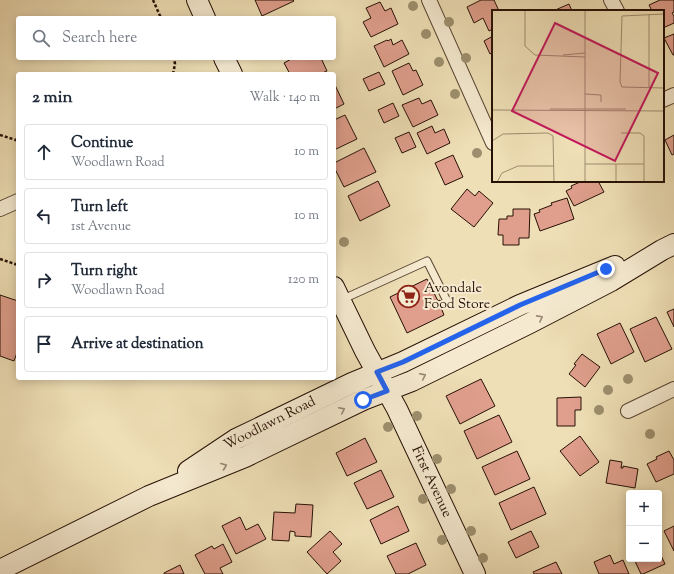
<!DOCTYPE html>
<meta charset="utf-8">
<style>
body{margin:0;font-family:"Sorts Mill Goudy",serif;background:#f2f2f3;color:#1f2937}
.controls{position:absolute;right:12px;bottom:12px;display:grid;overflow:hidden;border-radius:4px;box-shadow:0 2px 10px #0003}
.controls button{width:36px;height:36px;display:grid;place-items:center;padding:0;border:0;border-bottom:1px solid #e0e1e3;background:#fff;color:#1f2937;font:20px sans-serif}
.stop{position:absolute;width:12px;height:12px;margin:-9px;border:3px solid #2563eb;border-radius:50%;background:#fff}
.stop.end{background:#2563eb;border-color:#fff;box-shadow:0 1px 4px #0008}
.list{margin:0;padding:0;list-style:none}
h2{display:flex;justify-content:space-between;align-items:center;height:52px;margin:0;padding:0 16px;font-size:17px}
h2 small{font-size:13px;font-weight:400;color:#747a83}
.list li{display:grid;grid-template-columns:26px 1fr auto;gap:12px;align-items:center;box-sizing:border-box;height:56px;margin:0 8px 8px;padding:0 8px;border:1px solid #e0e1e3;border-radius:4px}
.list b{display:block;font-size:15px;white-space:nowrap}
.list p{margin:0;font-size:13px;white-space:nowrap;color:#747a83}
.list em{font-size:13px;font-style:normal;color:#747a83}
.icon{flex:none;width:22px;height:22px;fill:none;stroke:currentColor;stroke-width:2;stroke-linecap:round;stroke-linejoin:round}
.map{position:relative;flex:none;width:674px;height:574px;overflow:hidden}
.search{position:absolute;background:#fff;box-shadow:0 2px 10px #0003;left:16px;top:16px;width:320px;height:44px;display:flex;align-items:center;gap:10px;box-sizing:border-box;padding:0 14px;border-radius:4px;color:#747a83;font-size:15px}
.panel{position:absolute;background:#fff;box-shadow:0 2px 10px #0003;left:16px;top:72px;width:320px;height:308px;border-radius:4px}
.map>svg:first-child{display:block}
</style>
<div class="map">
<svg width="674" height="574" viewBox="0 0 674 574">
<rect width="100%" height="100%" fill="#efdfb6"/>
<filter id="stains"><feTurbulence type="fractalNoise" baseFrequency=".005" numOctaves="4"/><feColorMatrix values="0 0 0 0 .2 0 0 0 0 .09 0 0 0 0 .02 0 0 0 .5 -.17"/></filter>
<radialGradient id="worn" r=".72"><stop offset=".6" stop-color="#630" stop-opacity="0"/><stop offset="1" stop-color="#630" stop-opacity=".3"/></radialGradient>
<path fill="#e09f8d" stroke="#261005" d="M255,0H293L294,1L262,16Z
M481,0H494L499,11H493V29L489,31L483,18L474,23L467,7Z
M660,0H674V12L672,13L674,16V23L663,28V11H652L649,5Z
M380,2L385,11L391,8L398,24L371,37L363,22L371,18L366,8Z
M569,4L572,11H553Z
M674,34V55H673L664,38Z
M493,36V52L490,54L484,41Z
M391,39L393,45L402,40L409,54L384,67L374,46L387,40L388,41Z
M293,58H321L327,71L320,74H290L284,63Z
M409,63L413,71L416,70L423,85L403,95L392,71Z
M379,72L385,84L369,91L363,79Z
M334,83L344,104L334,109Z
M419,98L422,104L431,100L438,115L413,127L402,105Z
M393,103L399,116L384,123L378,110Z
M345,115L357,139L334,150V120Z
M432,126L435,133L444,129L450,143L427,154L417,133Z
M409,132L416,147L402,153L395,138Z
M674,135V154L672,155L665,140Z
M364,148L376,172L344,187L334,167V163Z
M453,155L463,177L445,185L435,163Z
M378,181L390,206L360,221L348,196Z
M579,181H598L604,192L574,206L566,191L572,188L571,186L580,182Z
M467,189L475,196L479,191L493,203L474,227L451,209Z
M567,198L574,219L540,231L534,214L540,212L539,210L552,205L551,203Z
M513,209H530L529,238H519V245H503V235H498L499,219H507V216H513Z
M427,279L438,301L440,300L442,304L440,305L444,315L407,333L390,297Z
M0,295L18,301V350L14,361L0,356Z
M674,309V327L667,312Z
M656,317L672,349L645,362L630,329Z
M620,323L634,352L611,364L597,334Z
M582,354L600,367L585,387L569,374L576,365L574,364Z
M481,379L495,406L460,424L446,396Z
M581,397V410H575V426H557V398Z
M499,415L512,442L477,459L464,431Z
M580,436L599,462L580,476L560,451Z
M365,438L377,462L347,476L336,453Z
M517,451L530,479L495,495L482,467Z
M669,451L674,460V474L656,482L647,464L657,459L656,457Z
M610,460L622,462L621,468H623V466L638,469L635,488L606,483Z
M381,470L394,497L367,509L354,483Z
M534,487L546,514L511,530L499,503Z
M296,504L313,505L311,537L295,536V532L290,531L289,541L272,540L274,512L295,513Z
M398,506L409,531L381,544L370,520Z
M240,517L246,530L258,524L266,539L236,554L222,526Z
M674,526V551L664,531Z
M330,531L342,544L333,552L341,561L327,574L307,552Z
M531,531L539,547L516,558L508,542Z
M416,543L426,565L408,574H396L387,556Z
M223,544L232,562L220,568L223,574H205L195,555L212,546L214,549Z
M659,551L665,564L643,574H641L634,559H659Z
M610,555L614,564L623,560L629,574H599L594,562Z
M556,562L562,574H534L533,572Z
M180,565L184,574H164V573Z"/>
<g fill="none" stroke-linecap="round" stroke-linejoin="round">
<defs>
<path id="lane" d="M341,300L427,261L447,301"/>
<path id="street" d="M429,0L493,143
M611,0L617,11
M663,100L674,95
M0,209L18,201
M628,411L674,389"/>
<path id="secondary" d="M197,0L205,18
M224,58L232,74
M334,287L365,351L397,409L475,574
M188,471L236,439L352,383L403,362L520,305L615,266
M0,570L149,496L245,457L363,400L412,381L530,323L611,281L662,250L674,244"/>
</defs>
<use href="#lane" stroke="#584431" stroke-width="9"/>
<use href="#street" stroke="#584431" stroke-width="16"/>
<use href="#secondary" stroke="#261005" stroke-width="22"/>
<path stroke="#261005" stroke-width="2.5" stroke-dasharray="3 2" stroke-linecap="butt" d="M153,0L161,18
M173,74L175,64L174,58
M0,135L16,140L18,142
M0,259L18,265"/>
<use href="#lane" stroke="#f5ead0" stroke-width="7"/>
<use href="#street" stroke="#f5ead0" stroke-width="14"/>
<use href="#secondary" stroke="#f5ead0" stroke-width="20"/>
</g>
<g fill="#9d8f6e">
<circle cx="413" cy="6" r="5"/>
<circle cx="449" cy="22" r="5"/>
<circle cx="426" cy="34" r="5"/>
<circle cx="466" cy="58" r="5"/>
<circle cx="439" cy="62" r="5"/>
<circle cx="455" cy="94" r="5"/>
<circle cx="477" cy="153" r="5"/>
<circle cx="344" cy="242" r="5"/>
<circle cx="628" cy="379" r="5"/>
<circle cx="608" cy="390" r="5"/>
<circle cx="599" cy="410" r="5"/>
<circle cx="417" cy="416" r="5"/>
<circle cx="388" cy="427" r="5"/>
<circle cx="650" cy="434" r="5"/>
<circle cx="437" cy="459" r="5"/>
<circle cx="451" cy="489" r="5"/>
<circle cx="423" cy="499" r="5"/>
<circle cx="471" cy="531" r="5"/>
<circle cx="442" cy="540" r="5"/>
<circle cx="483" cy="558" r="5"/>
</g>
<defs><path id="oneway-chevron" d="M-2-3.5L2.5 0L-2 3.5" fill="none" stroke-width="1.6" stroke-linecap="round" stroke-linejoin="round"/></defs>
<g stroke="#988875">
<use href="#oneway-chevron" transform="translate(540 318) rotate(-28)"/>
<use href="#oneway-chevron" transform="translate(423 376) rotate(-26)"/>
<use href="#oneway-chevron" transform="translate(342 410) rotate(-26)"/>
<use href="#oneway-chevron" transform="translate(224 466) rotate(-22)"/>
</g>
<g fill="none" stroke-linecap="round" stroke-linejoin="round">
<path stroke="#2563eb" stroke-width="5" d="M363,400L387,391L377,372L403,362L520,305L606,269"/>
</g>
<defs>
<symbol id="supermarket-ring" viewBox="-11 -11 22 22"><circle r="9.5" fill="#f5ead0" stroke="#8f2418" stroke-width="1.5"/><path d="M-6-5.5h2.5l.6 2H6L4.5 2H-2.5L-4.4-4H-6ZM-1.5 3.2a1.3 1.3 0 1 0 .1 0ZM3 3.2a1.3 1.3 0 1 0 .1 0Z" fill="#8f2418"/></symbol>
</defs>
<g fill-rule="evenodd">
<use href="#supermarket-ring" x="396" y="284" width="25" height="25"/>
</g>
<g text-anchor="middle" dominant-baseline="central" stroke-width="4" stroke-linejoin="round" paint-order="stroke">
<g font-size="14" fill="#261005" stroke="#f5ead0" text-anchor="start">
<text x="424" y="289">Avondale<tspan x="424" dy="16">Food Store</tspan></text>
</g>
<g font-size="14" fill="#261005" stroke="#f5ead0">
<text transform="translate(270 424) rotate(-27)">Woodlawn Road</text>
<text transform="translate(431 482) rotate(65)">First Avenue</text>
</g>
</g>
<g transform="translate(492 10)">
<rect width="172" height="172" fill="#efdfb6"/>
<path fill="none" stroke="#9f8c6f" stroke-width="1" d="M33,0V36L43,45L93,47M172,4L130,6L128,72L130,77L172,78M71,45L93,43M157,78V4M93,84L109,85V92M58,99H134M0,100L172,101M129,123H148L152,126V172M0,131L11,124L56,123L61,126L62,172M93,154H152M5,172L10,163L26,156H62M93,172V0M124,172V154"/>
<path fill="#c2185b" fill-opacity="0.15" stroke="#c2185b" stroke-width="2" d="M63,13L166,63L123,151L20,101Z"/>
<rect width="172" height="172" fill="none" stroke="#261005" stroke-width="2"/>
</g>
<rect width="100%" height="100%" filter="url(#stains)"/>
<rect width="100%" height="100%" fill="url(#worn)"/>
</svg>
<div class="controls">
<button>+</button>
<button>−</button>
</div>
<div class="stop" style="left:363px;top:400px"></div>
<div class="stop end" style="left:606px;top:269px"></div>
<div class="search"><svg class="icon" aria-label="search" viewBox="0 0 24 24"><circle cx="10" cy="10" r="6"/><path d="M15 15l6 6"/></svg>Search here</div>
<section class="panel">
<h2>2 min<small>Walk · 140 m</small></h2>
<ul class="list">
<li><svg class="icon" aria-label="ahead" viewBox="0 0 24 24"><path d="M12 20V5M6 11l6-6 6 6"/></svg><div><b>Continue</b><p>Woodlawn Road</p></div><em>10 m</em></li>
<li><svg class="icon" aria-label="left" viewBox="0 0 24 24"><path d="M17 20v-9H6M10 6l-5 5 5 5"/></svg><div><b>Turn left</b><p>1st Avenue</p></div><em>10 m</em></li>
<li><svg class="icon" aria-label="right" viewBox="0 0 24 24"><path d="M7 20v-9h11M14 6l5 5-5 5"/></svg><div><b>Turn right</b><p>Woodlawn Road</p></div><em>120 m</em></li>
<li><svg class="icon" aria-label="arrive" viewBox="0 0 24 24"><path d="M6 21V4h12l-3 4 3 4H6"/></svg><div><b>Arrive at destination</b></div></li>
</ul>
</section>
</div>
